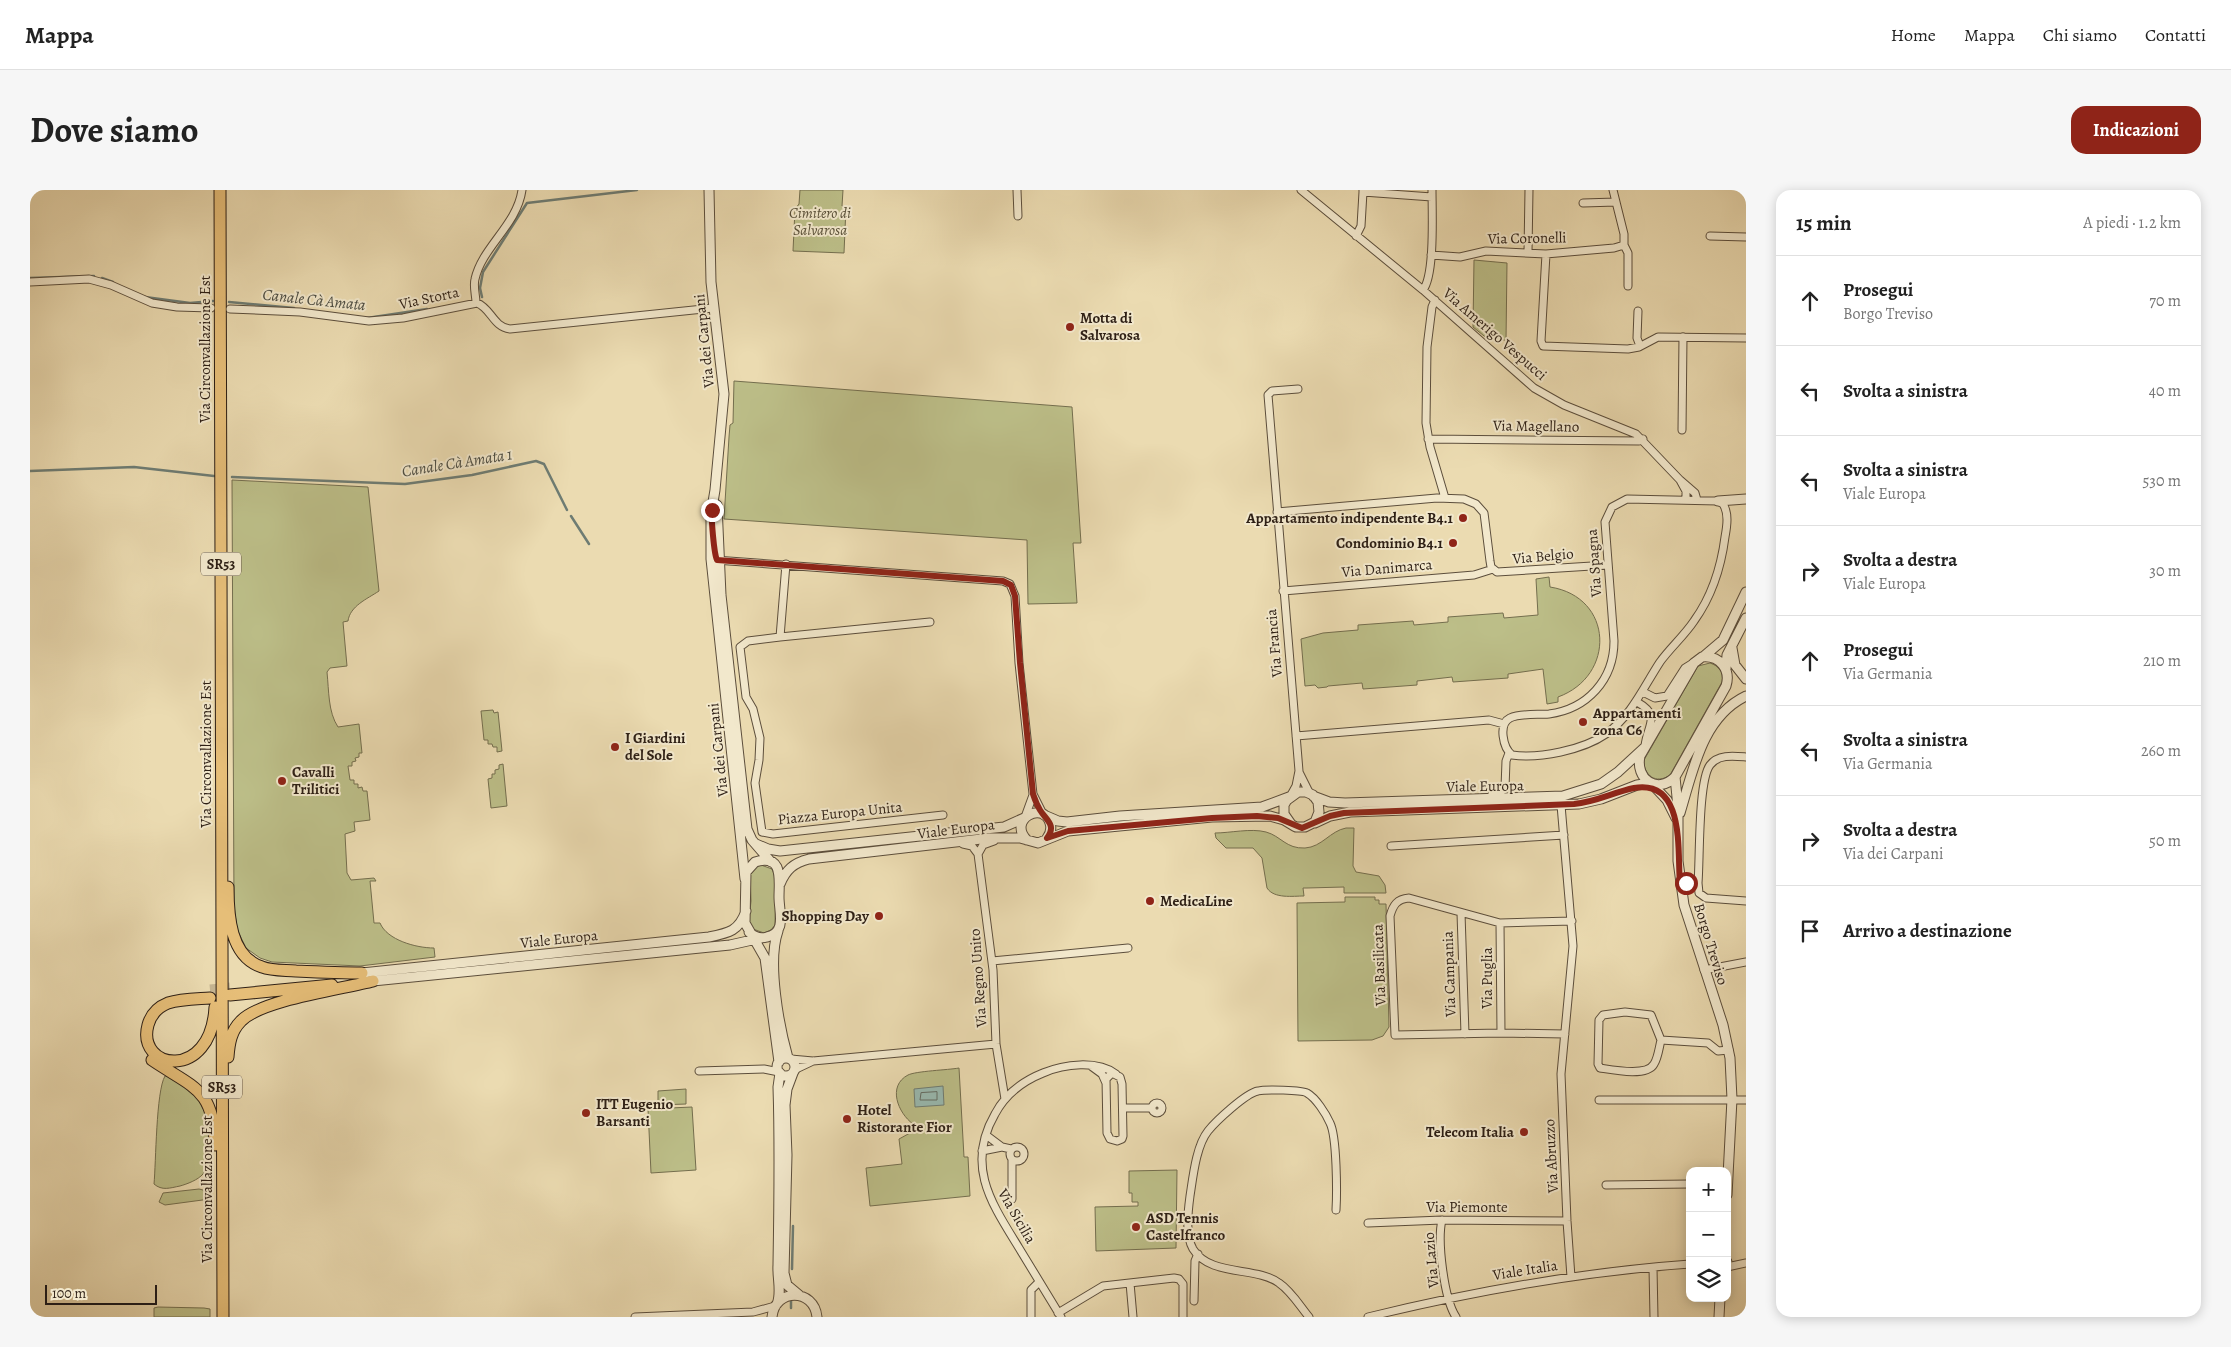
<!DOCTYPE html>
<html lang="it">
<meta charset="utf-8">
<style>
body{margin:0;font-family:Alegreya,serif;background:#f6f6f6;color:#222}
.controls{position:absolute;right:15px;bottom:15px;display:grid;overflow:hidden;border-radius:10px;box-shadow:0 2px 12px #0003}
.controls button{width:45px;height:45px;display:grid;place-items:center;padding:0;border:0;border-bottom:1px solid #e0e0e0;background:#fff;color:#222;font:25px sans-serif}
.scale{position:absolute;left:15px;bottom:12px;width:112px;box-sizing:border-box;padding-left:5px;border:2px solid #2d1f15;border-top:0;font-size:14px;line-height:18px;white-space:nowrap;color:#2d1f15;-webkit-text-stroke:4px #f2e8cc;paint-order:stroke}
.stop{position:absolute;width:15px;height:15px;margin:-11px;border:4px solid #8f2418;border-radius:50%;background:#fff}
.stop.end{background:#8f2418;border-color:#fff;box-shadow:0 1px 5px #0008}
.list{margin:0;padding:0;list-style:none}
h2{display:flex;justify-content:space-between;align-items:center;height:65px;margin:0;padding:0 20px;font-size:21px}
h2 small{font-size:16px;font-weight:400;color:#767676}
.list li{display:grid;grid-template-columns:32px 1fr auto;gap:15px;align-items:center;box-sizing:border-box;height:90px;padding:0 20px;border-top:1px solid #e0e0e0}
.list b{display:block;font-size:19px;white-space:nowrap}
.list p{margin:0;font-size:16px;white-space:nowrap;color:#767676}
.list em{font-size:16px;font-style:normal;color:#767676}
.icon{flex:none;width:28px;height:28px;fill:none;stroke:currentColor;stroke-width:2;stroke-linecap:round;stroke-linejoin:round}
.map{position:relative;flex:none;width:1716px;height:1127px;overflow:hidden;border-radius:15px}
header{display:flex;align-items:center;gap:30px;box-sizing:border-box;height:70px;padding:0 25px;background:#fff;border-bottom:1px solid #e0e0e0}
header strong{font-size:24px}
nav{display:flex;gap:28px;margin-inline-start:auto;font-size:18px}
.intro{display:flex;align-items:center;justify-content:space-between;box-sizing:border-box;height:120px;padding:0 30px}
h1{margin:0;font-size:35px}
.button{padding:12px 22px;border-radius:15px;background:#8f2418;color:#fff;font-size:18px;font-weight:700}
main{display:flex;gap:30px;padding:0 30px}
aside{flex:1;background:#fff;border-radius:15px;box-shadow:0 2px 12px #0003}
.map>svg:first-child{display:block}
</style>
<header>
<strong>Mappa</strong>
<nav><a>Home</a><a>Mappa</a><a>Chi siamo</a><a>Contatti</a></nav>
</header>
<div class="intro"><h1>Dove siamo</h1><a class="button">Indicazioni</a></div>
<main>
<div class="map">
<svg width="1716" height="1127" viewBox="0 0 1716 1127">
<rect width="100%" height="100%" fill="#ebdbb1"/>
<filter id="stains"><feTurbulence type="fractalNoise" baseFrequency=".004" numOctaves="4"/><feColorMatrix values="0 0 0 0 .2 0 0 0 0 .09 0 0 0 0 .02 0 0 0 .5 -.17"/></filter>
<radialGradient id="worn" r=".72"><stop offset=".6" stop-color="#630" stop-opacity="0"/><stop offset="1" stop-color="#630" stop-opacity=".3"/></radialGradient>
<path fill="#bcbe88" stroke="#746e4e" d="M770,0H813L812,16L816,17L814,63L763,61L765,19L769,14Z
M1444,70L1477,73L1476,150H1463L1462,146H1459V150L1443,137Z
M704,191L1042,217L1051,353H1043L1047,413L998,414L997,350L694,329L699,247L700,235L703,233Z
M202,290L338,297L349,401C337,409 320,416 318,431L313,432L317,476L300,478L297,482C299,501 298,522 308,537L329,534L332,563H329V567L325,568L326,571L322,572V576H318L320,590H324V594H328V598L332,597L333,601H337L340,630L324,632L325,641L315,644L317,683L321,690L344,688L346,691H340L344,733H350C357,750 386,758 404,758L405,767L330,776L242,772L230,768L216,758L207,739L204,716Z
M1519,387L1520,397C1584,407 1586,486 1528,507V512L1517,514L1513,479L1478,484V488L1423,492L1422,487L1387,491V495L1333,499L1332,493L1298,496L1297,497L1288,498L1285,495L1275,496L1271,449L1293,443L1328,440V435L1383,431L1384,435L1418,432V427L1473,423L1474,428L1508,425L1506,389Z
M1680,473C1689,476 1694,482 1692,492L1640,585C1626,595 1613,585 1614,570L1668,476Z
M463,520L464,523L468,522L472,561L467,562V557H463L462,554H458V550H454L451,521Z
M473,574L477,616L461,618L458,589L462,588V584H465V580L469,579V575Z
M1316,638H1324L1323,676L1326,682L1349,686L1355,695L1356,703H1314V697L1277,698H1273L1274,706C1263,706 1244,709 1237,698L1232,668L1223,658H1196L1186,648L1185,643C1200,643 1221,638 1236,642C1251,646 1256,659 1275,658C1292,657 1300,641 1316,638Z
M731,675L742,679L746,690L745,735L741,740L734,743L723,739L719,731L721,711L720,685L726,677Z
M1315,707H1345V710H1349V714H1356L1359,837L1353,846L1342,850L1268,851L1267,713L1315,712Z
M929,878L934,967H938L940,1006L840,1016L836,978L872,974L869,949L880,943L883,934C868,923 857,896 878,885C886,881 918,880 929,878Z
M135,886C154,885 169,907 176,923C180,932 179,976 173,984C168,990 157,994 150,996C140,998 132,1001 124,994C126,973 126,901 135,886Z
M656,899V914L628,915V901Z
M662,917L666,980L621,983L618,919Z
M1147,980L1146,1058L1066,1061L1065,1017L1108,1016V1012H1102V1003H1099V981Z
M169,999L177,1001L183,1006L180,1009L135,1015L129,1012L133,1003Z
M128,1117L174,1118L180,1119V1127H124V1118Z"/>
<path fill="#99bab1" stroke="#6e7c73" d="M913,896L914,915L885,917L884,899Z"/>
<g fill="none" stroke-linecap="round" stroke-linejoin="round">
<path stroke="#636c63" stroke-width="1" d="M907,902V910H890L891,903Z"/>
<path stroke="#6e7c73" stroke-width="2.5" d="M0,88L64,86
M72,88L83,92
M115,107L160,113L183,111
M452,107L450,98L453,82L497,13L607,0
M199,112L264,118
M337,128L397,119
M0,281L104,277L184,286
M202,287L375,294L442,285L506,271L514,274L537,320
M541,326L559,354
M762,1079L763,1036
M761,1111V1118"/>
<path stroke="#c5b592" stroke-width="11" stroke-dasharray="11 5.5" stroke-linecap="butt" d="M180,800L200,798"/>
<defs>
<path id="minor" d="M987,0L988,26
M1271,0L1393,100L1504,198L1534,215L1606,244L1650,290
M1333,0V2L1402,7
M1583,0L1594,44V55L1598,63V96
M1553,13L1586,12
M1326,46L1331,36L1333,2
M1680,46L1716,47
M1498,62L1499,0
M1516,64L1511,151L1513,156L1598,159L1609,157L1628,147L1716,148
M1401,65L1430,67L1456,61L1516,64L1584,58L1594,55
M0,92L59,89L81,95L122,113L147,117L181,118
M1393,100C1405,85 1402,21 1402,0
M1405,110L1402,117L1397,157L1396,233L1400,257L1415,308
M446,113C446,105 443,97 445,89C452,57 487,35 492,0
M200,119L270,122L339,131L373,128L447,113C461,118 463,137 480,139L683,118
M1608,121L1607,148L1610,156
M1652,240L1653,147
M1398,249L1609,251L1613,249
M1597,309L1688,311L1693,314C1699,323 1697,336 1695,347C1691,378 1682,406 1664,431C1654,446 1640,458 1630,472C1613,498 1602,525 1576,544C1553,560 1509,569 1482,565C1473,558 1468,534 1480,528C1491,523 1507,525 1519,524C1557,519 1584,490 1584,451L1575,332L1582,317Z
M1656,309V301L1650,290L1665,303L1667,310
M1247,322L1407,308L1434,309L1446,314L1454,323L1460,371L1461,377L1467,382L1578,375
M685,370L973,391L980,394L985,406L989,473L1003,604L1013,624
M756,374L750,447L900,432
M1253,401L1444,385L1463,379
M750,447L718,451L710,457L716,507L723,519L730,548L729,570L725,593L732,642L743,644L913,625
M1613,502L1625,508L1637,506L1655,478L1663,473
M1607,512C1632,526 1617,535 1615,556
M1266,546L1459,530L1474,534
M1716,567C1704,566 1688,564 1680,575C1668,591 1670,670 1668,693L1669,703L1676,708L1716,711
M1269,582L1280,604
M1462,604L1470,603L1475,598L1476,571L1479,563
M1261,605L1266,596L1269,581L1238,205L1242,201L1268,199
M1531,615L1543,756L1531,884L1537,1031L1541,1087
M995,627L1003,605
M933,654L942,656L948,664L963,780L966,854L975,909
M1361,656L1534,645
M948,664L953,655L964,651
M1650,694L1668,693
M1431,723L1435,844
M1470,733L1471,843
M962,771L1098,758
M1674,780L1716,772
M1535,844L1471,843L1365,845L1360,726C1363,715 1367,709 1379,708L1470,733L1542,731
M1631,850C1629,858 1628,868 1624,874C1617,887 1583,880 1570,878L1568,874L1569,830L1573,825L1595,822L1621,825L1631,850L1678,853L1688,861L1699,860
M761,869L783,871L966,854
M1061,876L1072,884L1076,893
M764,880L783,871
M669,881L734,879L749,882
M1082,883L1090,887L1092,894L1093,946L1092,949L1087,951L1080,949L1077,943L1076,889Z
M1569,910H1716
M1122 918a5 5 0 1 1 10 0a5 5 0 1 1-10 0Z
M1093,918H1121
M956,945L972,957
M980 964a7 7 0 1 1 14 0a7 7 0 1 1-14 0Z
M952,961L972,957L981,959
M1576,995L1660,994
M982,1009V970
M1412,1030C1407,1051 1414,1109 1426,1127
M1338,1033L1412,1030L1537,1031
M1697,1077L1716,1073
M1623,1078L1624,1127
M1100,1093L1103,1127
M1164,1111L1165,1071L1168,1064
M1028,1123L1073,1096L1144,1088L1149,1089L1153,1094V1127
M605,1127L723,1122L745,1116
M1001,1127V1100L1009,1092
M1031,1127C1017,1104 1003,1081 989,1058C962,1014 935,976 965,924C975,905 993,891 1013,883C1034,874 1067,870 1086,884
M1279,1127C1270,1116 1261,1101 1249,1093C1226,1076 1180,1087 1163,1059C1155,1045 1158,1021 1160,1006C1163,987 1166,956 1178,941C1186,931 1216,903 1228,901C1235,899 1272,900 1277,903C1286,908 1296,924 1300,933C1307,947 1307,1003 1306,1020
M1338,1127C1444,1101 1551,1082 1660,1074"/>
<path id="tertiary" d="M679,0L681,92L694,204L685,300L681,324V369L715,689
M1688,311L1716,309
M687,315L691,405L717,639L722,650L741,672
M1702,458L1705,475L1716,489
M1672,467C1690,465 1701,480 1696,496L1645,587C1627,605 1605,589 1610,566L1664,473Z
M1673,467L1693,450L1716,402
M1696,479L1697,465L1716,428
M1645,587L1648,617V671L1654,715L1693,835L1700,868L1702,909L1697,1005
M1622,594L1637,610L1646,628
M1283,606L1299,612L1315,613L1533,606L1571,594L1588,582L1614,558
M1650,623C1663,581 1672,527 1716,506
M1014,625L1028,631L1037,632L1090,626L1232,617L1259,607
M1285,633L1300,626L1320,622L1549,614L1571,609L1607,595L1620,593
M997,650C977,630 1013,610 1020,633C1022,639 1020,644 1017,648
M726,654L738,659L750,661L974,637L994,628
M750,694C756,680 763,673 779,669L960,648H990L1008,653L1038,641L1182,627L1240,626L1254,630L1264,636L1266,637H1275L1285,632L1289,622L1288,612L1283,605L1276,602H1268L1257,610L1254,615V624L1261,634
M748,741C737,772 749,836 758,868
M719,742C724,747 730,749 737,747C757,743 749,722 749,707C749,690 754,663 725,672L716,682L715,733L735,768L749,872
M332,783L679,747C699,743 709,741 716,721
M343,791L700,755L731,748
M747 877a9 9 0 1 1 18 0a9 9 0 1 1-18 0Z
M763,883L757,899L755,915L757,965L754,1083L757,1095L769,1105
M1697,1072V1077
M747,1114C752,1103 747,1087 748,1075C749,1016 750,957 748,897L750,883
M742,1127C745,1098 784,1098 787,1127
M1689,1127L1690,1108"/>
<path id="primary" d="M190,0L193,1127
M198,697C198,725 200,767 232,777C242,781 255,780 266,781C288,782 310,783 332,783
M200,805L302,795
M180,808C167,809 151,809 138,813C128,817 121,824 118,835C106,880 181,892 185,817
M198,867C199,853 201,841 211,831C231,810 312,799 343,791
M122,870C163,898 184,898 185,955"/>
</defs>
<use href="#minor" stroke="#5c4e3c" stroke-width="9"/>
<use href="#tertiary" stroke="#5c4e3c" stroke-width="11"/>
<use href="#primary" stroke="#2d1f15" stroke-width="13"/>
<use href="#minor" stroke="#f2e8cc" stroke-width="7"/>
<use href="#tertiary" stroke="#f2e8cc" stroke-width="9"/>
<use href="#primary" stroke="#e6be78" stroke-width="11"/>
</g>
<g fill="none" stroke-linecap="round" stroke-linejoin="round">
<path stroke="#8f2418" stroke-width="6" d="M682,320C681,328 684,364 687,370L973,391L981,395L985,406L990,473L1003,604C1005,610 1007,615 1010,620C1016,630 1027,635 1017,648L1038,641L1182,628L1227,626L1248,628L1272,638L1300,626L1314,623L1544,614C1566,612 1584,602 1604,598C1656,589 1647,662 1650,694L1656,693"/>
</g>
<g fill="#8f2418" stroke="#f2e8cc" stroke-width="2">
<circle cx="1040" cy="137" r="5"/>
<circle cx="1433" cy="328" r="5"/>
<circle cx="1423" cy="353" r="5"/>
<circle cx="1553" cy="532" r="5"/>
<circle cx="585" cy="557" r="5"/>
<circle cx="252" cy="591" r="5"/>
<circle cx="1120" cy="711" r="5"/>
<circle cx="849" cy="726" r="5"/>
<circle cx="556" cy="923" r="5"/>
<circle cx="817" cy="929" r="5"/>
<circle cx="1494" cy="942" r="5"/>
<circle cx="1106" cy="1037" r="5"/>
</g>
<g text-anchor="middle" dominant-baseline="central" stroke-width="4" stroke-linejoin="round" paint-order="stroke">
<g fill="#f2e8cc" stroke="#685b4c" stroke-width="1">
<rect x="171" y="362.5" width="40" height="23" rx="4"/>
<rect x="172" y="885.5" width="40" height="23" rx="4"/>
</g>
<g font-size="14" font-weight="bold" fill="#2d1f15">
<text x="191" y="374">SR53</text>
<text x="192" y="897">SR53</text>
</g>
<g font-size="15" font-style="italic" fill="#584f38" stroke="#f2e8cc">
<text x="790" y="23">Cimitero di<tspan x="790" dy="17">Salvarosa</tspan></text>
</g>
<g font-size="15" fill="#2d1f15" stroke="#f2e8cc">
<text transform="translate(1497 48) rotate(-1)">Via Coronelli</text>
<text transform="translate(399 108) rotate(-12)">Via Storta</text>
<text transform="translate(1465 144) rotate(41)">Via Amerigo Vespucci</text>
<text transform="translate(674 151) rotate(-96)">Via dei Carpani</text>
<text transform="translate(175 159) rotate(-90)">Via Circonvallazione Est</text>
<text transform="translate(1506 236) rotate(1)">Via Magellano</text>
<text transform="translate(1513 366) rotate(-5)">Via Belgio</text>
<text transform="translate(1564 373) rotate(-94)">Via Spagna</text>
<text transform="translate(1357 378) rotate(-5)">Via Danimarca</text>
<text transform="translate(1244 453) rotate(-95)">Via Francia</text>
<text transform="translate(688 560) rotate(-96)">Via dei Carpani</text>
<text transform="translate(176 564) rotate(-90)">Via Circonvallazione Est</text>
<text transform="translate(1455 596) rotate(-1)">Viale Europa</text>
<text transform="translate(810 623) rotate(-6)">Piazza Europa Unita</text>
<text transform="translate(926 639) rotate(-7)">Viale Europa</text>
<text transform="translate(529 749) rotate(-6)">Viale Europa</text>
<text transform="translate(1681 754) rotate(73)">Borgo Treviso</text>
<text transform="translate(1349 775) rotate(-92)">Via Basilicata</text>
<text transform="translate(1419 784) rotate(-92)">Via Campania</text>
<text transform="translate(948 788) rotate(-94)">Via Regno Unito</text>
<text transform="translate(1457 788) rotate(-90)">Via Puglia</text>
<text transform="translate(1521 966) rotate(-93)">Via Abruzzo</text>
<text transform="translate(177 999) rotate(-90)">Via Circonvallazione Est</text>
<text x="1437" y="1017">Via Piemonte</text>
<text transform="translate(987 1026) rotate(60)">Via Sicilia</text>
<text transform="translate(1401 1070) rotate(-95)">Via Lazio</text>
<text transform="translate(1495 1080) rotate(-9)">Viale Italia</text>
</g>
<g font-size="15" font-weight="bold" fill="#2d1f15" stroke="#f2e8cc" text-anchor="start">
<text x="1050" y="128">Motta di<tspan x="1050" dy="17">Salvarosa</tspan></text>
<text x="1423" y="328" text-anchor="end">Appartamento indipendente B4.1</text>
<text x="1413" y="353" text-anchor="end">Condominio B4.1</text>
<text x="1563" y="523">Appartamenti<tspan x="1563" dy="17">zona C6</tspan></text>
<text x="595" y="548">I Giardini<tspan x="595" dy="17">del Sole</tspan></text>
<text x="262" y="582">Cavalli<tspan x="262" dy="17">Trilitici</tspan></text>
<text x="1130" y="711">MedicaLine</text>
<text x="839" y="726" text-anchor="end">Shopping Day</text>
<text x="566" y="914">ITT Eugenio<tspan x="566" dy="17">Barsanti</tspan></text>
<text x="827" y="920">Hotel<tspan x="827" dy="17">Ristorante Fior</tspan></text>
<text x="1484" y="942" text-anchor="end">Telecom Italia</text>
<text x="1116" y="1028">ASD Tennis<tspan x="1116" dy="17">Castelfranco</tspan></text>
</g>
<g font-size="16" font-style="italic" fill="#4d4e44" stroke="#f2e8cc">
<text transform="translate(284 110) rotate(6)">Canale Cà Amata</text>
<text transform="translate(427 273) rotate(-9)">Canale Cà Amata 1</text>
</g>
</g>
<rect width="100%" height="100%" filter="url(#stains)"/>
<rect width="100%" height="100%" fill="url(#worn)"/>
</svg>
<div class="controls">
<button>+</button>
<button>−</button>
<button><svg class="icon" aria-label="layers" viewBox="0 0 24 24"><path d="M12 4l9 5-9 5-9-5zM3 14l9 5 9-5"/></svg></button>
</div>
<div class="scale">100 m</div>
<div class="stop" style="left:1656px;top:693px"></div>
<div class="stop end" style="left:682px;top:320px"></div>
</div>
<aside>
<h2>15 min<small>A piedi · 1.2 km</small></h2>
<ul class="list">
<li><svg class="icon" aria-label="ahead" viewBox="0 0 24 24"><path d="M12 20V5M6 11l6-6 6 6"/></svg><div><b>Prosegui</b><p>Borgo Treviso</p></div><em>70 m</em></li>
<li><svg class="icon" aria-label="left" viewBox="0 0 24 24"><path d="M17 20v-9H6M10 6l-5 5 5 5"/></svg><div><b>Svolta a sinistra</b></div><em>40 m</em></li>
<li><svg class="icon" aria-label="left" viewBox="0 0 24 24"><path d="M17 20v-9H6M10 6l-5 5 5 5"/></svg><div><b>Svolta a sinistra</b><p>Viale Europa</p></div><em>530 m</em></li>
<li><svg class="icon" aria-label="right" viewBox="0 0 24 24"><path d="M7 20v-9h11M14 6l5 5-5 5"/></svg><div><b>Svolta a destra</b><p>Viale Europa</p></div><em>30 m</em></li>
<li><svg class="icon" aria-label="ahead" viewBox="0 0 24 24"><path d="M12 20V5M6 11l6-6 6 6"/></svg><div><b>Prosegui</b><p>Via Germania</p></div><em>210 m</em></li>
<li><svg class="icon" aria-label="left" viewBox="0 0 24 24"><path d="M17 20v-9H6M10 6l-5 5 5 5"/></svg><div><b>Svolta a sinistra</b><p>Via Germania</p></div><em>260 m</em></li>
<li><svg class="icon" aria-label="right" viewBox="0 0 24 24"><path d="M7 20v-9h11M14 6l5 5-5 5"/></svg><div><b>Svolta a destra</b><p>Via dei Carpani</p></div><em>50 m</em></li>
<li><svg class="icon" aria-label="arrive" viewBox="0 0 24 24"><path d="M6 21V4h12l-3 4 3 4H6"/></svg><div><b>Arrivo a destinazione</b></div></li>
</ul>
</aside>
</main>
